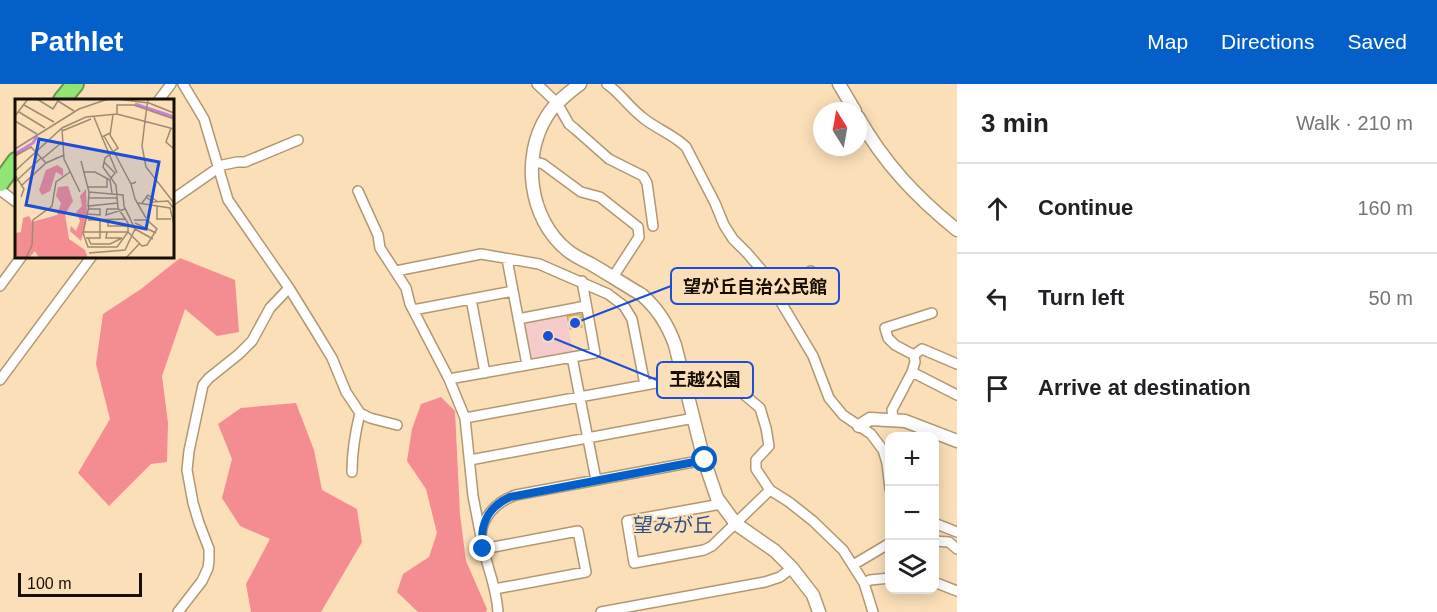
<!DOCTYPE html>
<meta charset="utf-8">
<style>
body{margin:0;font-family:Arial,"Noto Sans JP",sans-serif;background:#f6f6f6;color:#202124}
.controls{position:absolute;right:18px;bottom:18px;display:grid;overflow:hidden;border-radius:12px;box-shadow:0 3px 15px #0003}
.controls button{width:54px;height:54px;display:grid;place-items:center;padding:0;border:0;border-bottom:2px solid #e0e0e0;background:#fff;color:#202124;font:30px sans-serif}
.compass{position:absolute;left:813px;top:18px;width:54px;height:54px;border-radius:50%;background:#fff;box-shadow:0 3px 15px #0003;rotate:349deg}
.scale{position:absolute;left:18px;bottom:15px;width:124px;box-sizing:border-box;padding-left:6px;border:3px solid #170e02;border-top:0;font-size:16px;line-height:21px;white-space:nowrap;color:#170e02;-webkit-text-stroke:4px #fadfb8;paint-order:stroke}
.stop{position:absolute;width:18px;height:18px;margin:-14px;border:4px solid #055fc8;border-radius:50%;background:#fff}
.stop.end{background:#055fc8;border-color:#fff;box-shadow:0 2px 6px #0008}
.list{margin:0;padding:0;list-style:none}
h2{display:flex;justify-content:space-between;align-items:center;height:78px;margin:0;padding:0 24px;font-size:26px}
h2 small{font-size:20px;font-weight:400;color:#757577}
.list li{display:grid;grid-template-columns:39px 1fr auto;gap:18px;align-items:center;box-sizing:border-box;height:90px;padding:0 24px;border-top:2px solid #e0e0e0}
.list b{display:block;font-size:22px;white-space:nowrap}
.list em{font-size:20px;font-style:normal;color:#757577}
.icon{flex:none;width:33px;height:33px;fill:none;stroke:currentColor;stroke-width:2;stroke-linecap:round;stroke-linejoin:round}
.map{position:relative;flex:none;width:957px;height:528px;overflow:hidden}
header{display:flex;align-items:center;gap:36px;box-sizing:border-box;height:84px;padding:0 30px;background:#055fc8;color:#fff}
header strong{font-size:28px}
nav{display:flex;gap:33px;margin-inline-start:auto;font-size:21px}
main{display:flex}
aside{flex:1;background:#fff}
.map>svg:first-child{display:block}
</style>
<header>
<strong>Pathlet</strong>
<nav><a>Map</a><a>Directions</a><a>Saved</a></nav>
</header>
<main>
<div class="map">
<svg width="957" height="528" viewBox="0 0 957 528">
<rect width="100%" height="100%" fill="#fadfb8"/>
<path fill="#f5cacb" d="M565,229L573,268L534,275L529,272L522,237Z"/>
<path fill="#f38d92" d="M180,174L235,196L239,248L217,252L185,225L162,292L168,339L167,378L151,380L109,422L78,389L110,335L96,280L103,230L141,205Z
M441,313L455,327L460,431L466,477L487,525L486,528H418L397,508L403,490L429,473L437,449L426,405L407,377L412,345L421,320Z
M296,319L314,366L322,406L357,425L362,458L321,528H251L246,500L270,455L240,442L222,414L232,375L218,340L241,324Z"/>
<path fill="#fcc46b" stroke="#c2a883" stroke-width="1.5" d="M581,230L582,233L580,234L582,243L570,245L567,232Z"/>
<g fill="none" stroke-linecap="round" stroke-linejoin="round">
<defs>
<path id="street" d="M183,0L204,35L228,116L289,204L315,246L332,274L346,308L360,329L370,334L397,341
M537,0L557,19L569,40L575,45L609,75L643,92L647,99L653,142
M607,0C619,8 629,23 642,33C656,45 673,50 686,63L715,119L724,141L733,155L747,169L779,206
M159,16L171,0
M533,77L543,80L581,108L600,113L638,143L639,153L613,193
M218,82L237,78H245L298,56
M0,106L16,118
M358,107L378,151L380,164L406,204L410,220L449,295L465,334L473,412L481,453
M172,116L218,84
M507,175L527,281
M396,187L481,170L539,180L608,210L624,222L632,235L645,301
M811,187L779,206L782,220L813,272L829,314L843,331L871,350L883,366L887,379L890,405
M0,202L22,172
M471,215L485,289
M413,226L513,207
M518,235L586,222
M914,271L895,261L888,254L885,244L932,229
M572,273L596,396
M912,288L957,311
M449,295L595,269L582,197
M0,296L92,172
M465,334L683,294L707,291L734,302L760,324L766,344L769,362L756,376V385L770,406L789,418L813,437L843,466L864,499L873,528
M893,336L892,326L912,288L915,278L914,271L922,265L957,280
M470,376L694,334
M352,388C352,367 355,349 360,329
M721,420L627,437L634,479L704,466L712,462L770,406
M934,439L957,448
M934,457L949,458L957,465
M483,465L578,447L586,488L495,505
M853,481L890,459
M934,498L957,507
M864,499L870,496L890,494
M178,528L202,497L208,484L209,476V465L199,439L193,419L187,386L189,367L203,301L209,294L239,270L252,257L270,224L289,204
M498,528C497,512 493,498 488,482C486,474 482,464 481,455C480,434 497,417 516,411L704,376
M601,528L765,498L780,493L792,484"/>
<path id="secondary" d="M580,0C568,9 555,19 547,32C521,73 529,135 567,166C574,172 583,176 591,180C608,190 625,201 642,211C658,225 668,241 675,261L704,376L717,414L736,440L775,467L792,484L813,511L819,528
M839,0L855,27
M858,33C884,79 916,113 957,146
M859,342L870,335L905,337L957,357"/>
<path id="highway" d="M62,16L75,0
M0,99L16,77"/>
</defs>
<use href="#street" stroke="#b09873" stroke-width="12"/>
<use href="#secondary" stroke="#b09873" stroke-width="15"/>
<use href="#highway" stroke="#67994b" stroke-width="20"/>
<use href="#street" stroke="#fff" stroke-width="9"/>
<use href="#secondary" stroke="#fff" stroke-width="12"/>
<use href="#highway" stroke="#92e473" stroke-width="16"/>
</g>
<g fill="none" stroke-linecap="round" stroke-linejoin="round">
<path stroke="#055fc8" stroke-width="8" d="M483,465C479,441 488,423 510,413L705,376"/>
</g>
<g text-anchor="middle" dominant-baseline="central" stroke-width="4.5" stroke-linejoin="round" paint-order="stroke">
<g font-size="20" fill="#2a4f85" stroke="#fadfb8">
<text x="673" y="441">望みが丘</text>
</g>
</g>
<g transform="translate(15 15)">
<rect width="159" height="159" fill="#fadfb8"/>
<path d="M42,66L48,70V77L41,73L35,92L27,96L24,91L31,71ZM53,87L58,102L50,115L54,140L70,151L73,159H24L20,152L14,159H0V134L6,133L8,119L14,117L17,123L42,116L46,104L41,97L43,88ZM71,90L72,118L66,142L55,132L56,127L61,132L65,122L61,113L67,107L65,97Z" fill="#f38d92"/>
<path fill="none" stroke="#c980e1" stroke-width="3" d="M120,5L159,18M0,55L18,44L22,37"/>
<path fill="none" stroke="#9f8b6f" stroke-width="1.5" d="M22,0L38,10L44,0M102,0L134,4L159,14M43,2L59,12M9,6L39,23M4,13L30,29M102,14V6H119L159,20M98,16L95,36L103,49L90,59L88,68L101,86L103,109L113,124V133L102,148H73L68,134L74,107L103,104M0,17L13,0M79,18L87,38L95,34M0,22L22,35M130,22L127,47L131,68L159,104M130,22L133,0M156,29L151,43L159,50M47,30L49,60L65,93M47,32L76,20M89,37L98,53M87,38L102,74M0,50L64,10L93,0M99,53L116,85M0,57L16,48L31,64M27,60L46,44M66,62L74,93L73,108M89,63L100,74L96,79M0,72L47,29L71,18L102,15L159,30M69,73H80L95,81L97,94M0,76L9,90L6,98M0,83L26,59M121,83L116,85L120,100L131,119M6,87L31,64L49,56M73,88H92V79M74,93L108,96L109,107L120,130L110,151L74,154M131,98L138,103L153,102L159,110M73,99H102M123,104L155,109L159,125M127,104L133,96L143,103M142,107V120H156M73,110H85V116L73,115M104,110H92L91,116L110,110M73,121L111,120M93,121V127H114M120,124L141,134M120,130L138,140M69,133H113L127,147L132,146L142,130L132,121H119M92,133L91,139H107M71,139H85V121M73,139L76,145H95L107,139M11,159L17,146L18,121L37,107L41,83L55,73M111,159L125,144"/>
<path fill="#1d4ed8" fill-opacity="0.15" stroke="#1d4ed8" stroke-width="3" d="M24,40L144,63L131,130L11,106Z"/>
<rect width="159" height="159" fill="none" stroke="#170e02" stroke-width="3"/>
</g>
<path fill="none" stroke="#1d4ed8" stroke-width="2" d="M575 239L671 202M548 252L657 296"/>
<g fill="#1d4ed8" stroke="#fadfb8" stroke-width="2">
<circle cx="575" cy="239" r="6"/>
<circle cx="548" cy="252" r="6"/>
</g>
<g fill="#fadfb8" stroke="#1d4ed8" stroke-width="2">
<rect x="671" y="184" width="168" height="36" rx="6"/>
<rect x="657" y="278" width="96" height="36" rx="6"/>
</g>
<g font-size="18" text-anchor="middle" font-weight="bold" fill="#170e02">
<text x="755" y="209">望が丘自治公民館</text>
<text x="705" y="302">王越公園</text>
</g>
</svg>
<div class="controls">
<button>+</button>
<button>−</button>
<button><svg class="icon" aria-label="layers" viewBox="0 0 24 24"><path d="M12 4l9 5-9 5-9-5zM3 14l9 5 9-5"/></svg></button>
</div>
<svg class="compass" viewBox="-18 -18 36 36"><path d="M0-13l5 13h-10z" fill="#e53935"/><path d="M0 13l5-13h-10z" fill="#757577"/></svg>
<div class="scale">100 m</div>
<div class="stop" style="left:705px;top:376px"></div>
<div class="stop end" style="left:483px;top:465px"></div>
</div>
<aside>
<h2>3 min<small>Walk · 210 m</small></h2>
<ul class="list">
<li><svg class="icon" aria-label="ahead" viewBox="0 0 24 24"><path d="M12 20V5M6 11l6-6 6 6"/></svg><div><b>Continue</b></div><em>160 m</em></li>
<li><svg class="icon" aria-label="left" viewBox="0 0 24 24"><path d="M17 20v-9H6M10 6l-5 5 5 5"/></svg><div><b>Turn left</b></div><em>50 m</em></li>
<li><svg class="icon" aria-label="arrive" viewBox="0 0 24 24"><path d="M6 21V4h12l-3 4 3 4H6"/></svg><div><b>Arrive at destination</b></div></li>
</ul>
</aside>
</main>
